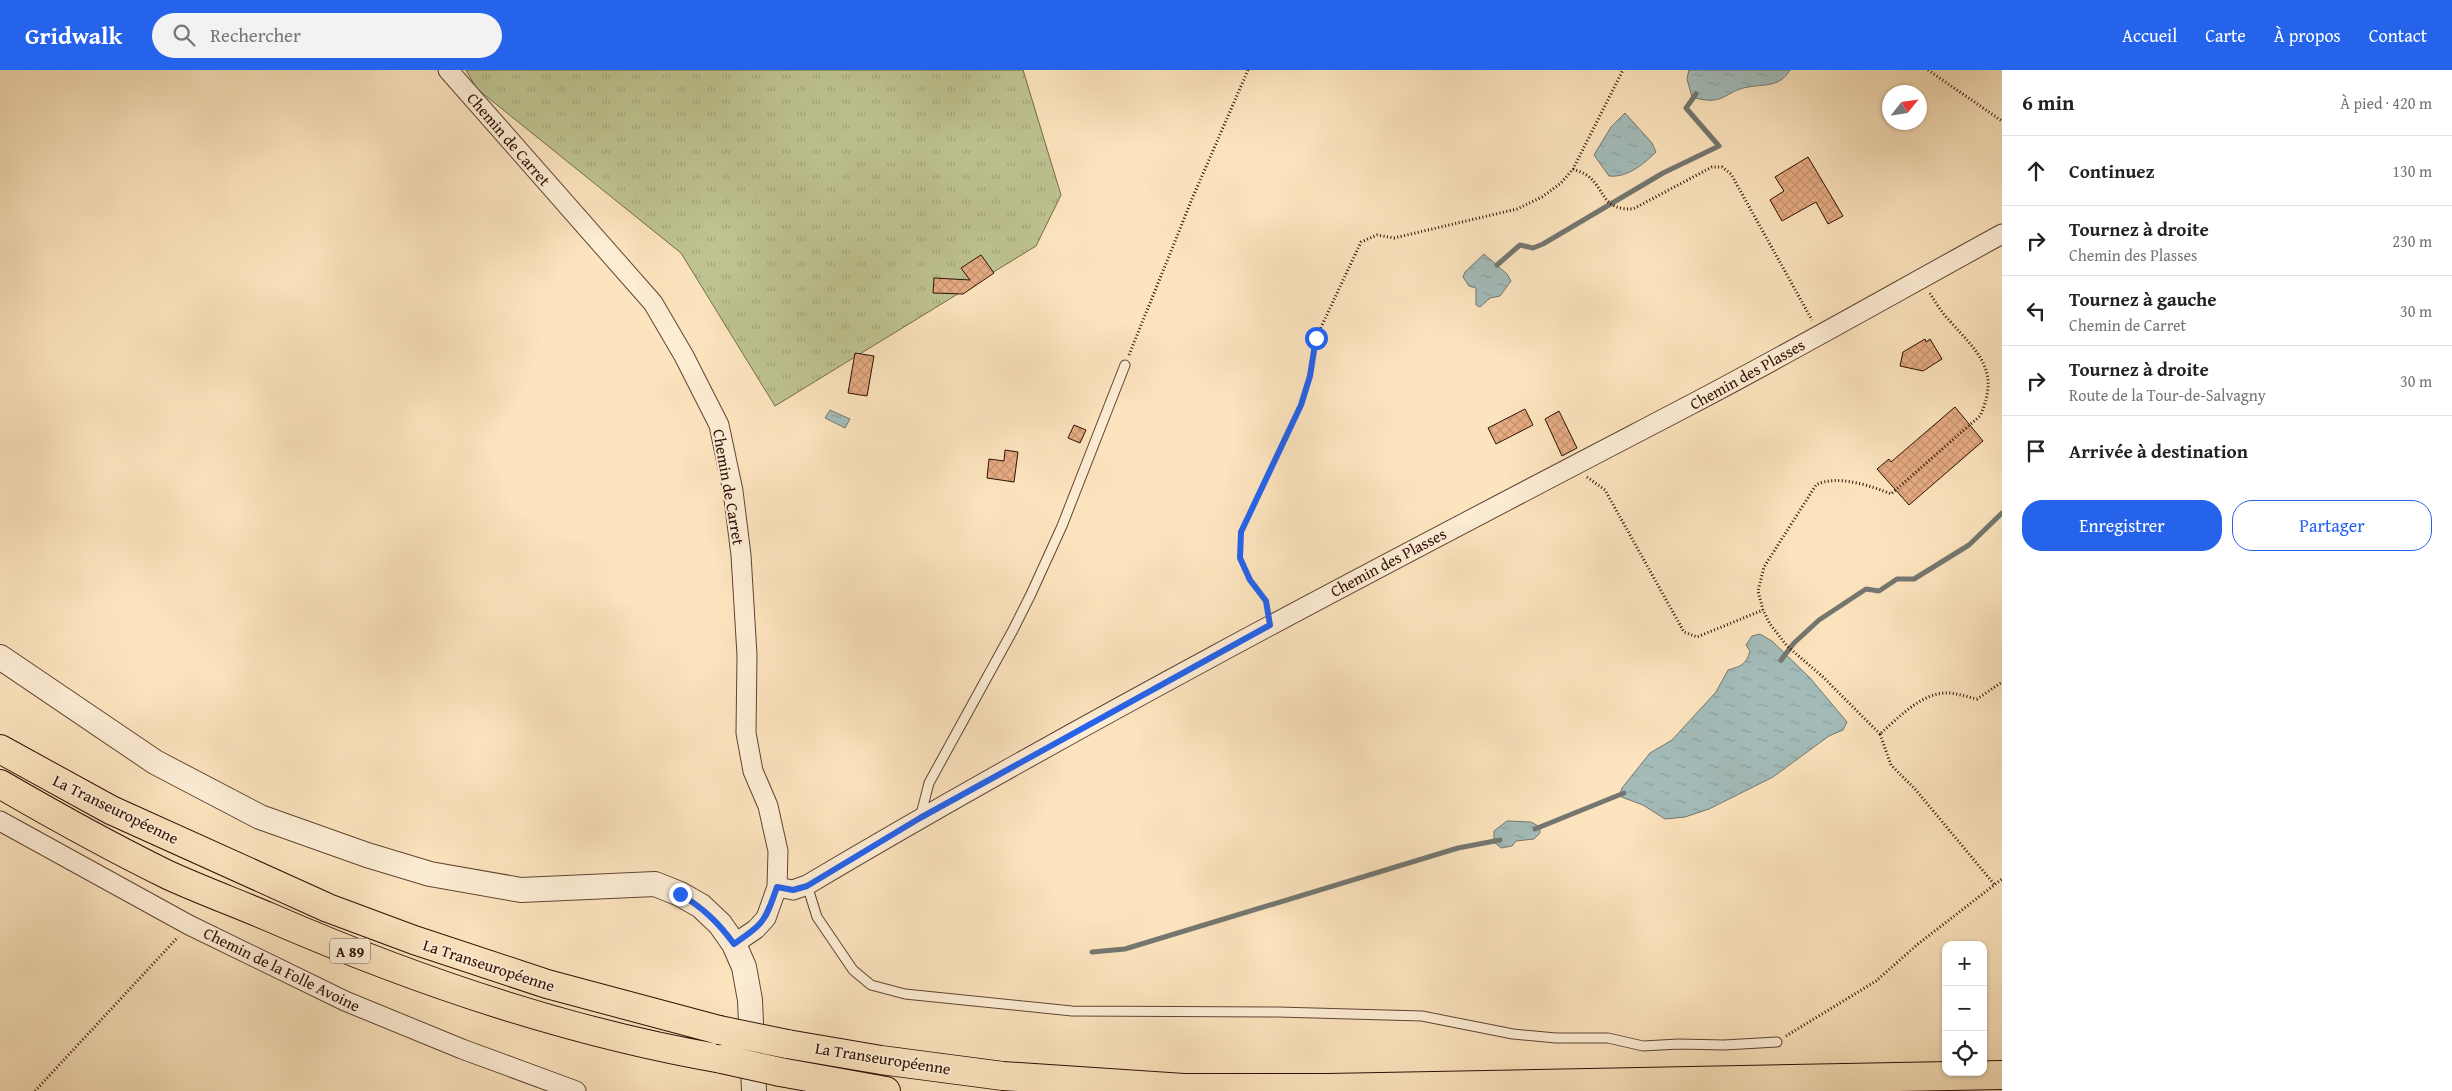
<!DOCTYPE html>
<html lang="fr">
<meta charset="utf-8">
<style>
body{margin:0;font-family:"Gentium Book Plus",serif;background:#f2f2f2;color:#222}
.controls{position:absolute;right:15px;bottom:15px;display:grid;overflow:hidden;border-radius:10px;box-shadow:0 1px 4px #0004}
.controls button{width:45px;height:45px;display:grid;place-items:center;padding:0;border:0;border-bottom:1px solid #e0e0e0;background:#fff;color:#222;font:25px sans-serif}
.compass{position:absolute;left:1882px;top:15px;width:45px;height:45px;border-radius:50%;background:#fff;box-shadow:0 1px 4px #0004;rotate:60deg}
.stop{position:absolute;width:15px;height:15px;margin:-11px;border:4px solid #2563eb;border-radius:50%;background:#fff}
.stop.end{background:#2563eb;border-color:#fff;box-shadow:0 1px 5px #0008}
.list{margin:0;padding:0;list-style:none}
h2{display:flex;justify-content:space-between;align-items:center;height:65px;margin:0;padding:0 20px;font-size:21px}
h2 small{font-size:16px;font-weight:400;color:#767676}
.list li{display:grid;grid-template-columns:32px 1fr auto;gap:15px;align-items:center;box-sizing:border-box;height:70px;padding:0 20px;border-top:1px solid #e0e0e0}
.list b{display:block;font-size:19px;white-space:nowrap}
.list p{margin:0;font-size:16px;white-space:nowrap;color:#767676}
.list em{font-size:16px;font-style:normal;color:#767676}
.actions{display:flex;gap:10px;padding:15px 20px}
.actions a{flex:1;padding:11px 0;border:1px solid #2563eb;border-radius:20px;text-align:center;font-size:18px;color:#2563eb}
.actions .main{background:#2563eb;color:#fff}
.icon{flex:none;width:28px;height:28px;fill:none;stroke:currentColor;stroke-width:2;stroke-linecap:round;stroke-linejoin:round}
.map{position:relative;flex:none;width:2002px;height:1021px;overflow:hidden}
header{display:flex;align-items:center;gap:30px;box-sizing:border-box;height:70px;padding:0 25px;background:#2563eb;color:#fff}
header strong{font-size:24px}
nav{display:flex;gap:28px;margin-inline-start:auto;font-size:18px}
.search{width:350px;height:45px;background:#f2f2f2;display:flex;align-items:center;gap:12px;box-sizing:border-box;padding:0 18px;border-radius:28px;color:#767676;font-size:19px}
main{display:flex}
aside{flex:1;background:#fff}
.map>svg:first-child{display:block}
</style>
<header>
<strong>Gridwalk</strong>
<div class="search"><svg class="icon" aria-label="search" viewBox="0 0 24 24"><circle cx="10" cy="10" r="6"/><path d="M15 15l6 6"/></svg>Rechercher</div>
<nav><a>Accueil</a><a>Carte</a><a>À propos</a><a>Contact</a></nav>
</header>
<main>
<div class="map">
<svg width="2002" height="1021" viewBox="0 0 2002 1021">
<defs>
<pattern id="grass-tufts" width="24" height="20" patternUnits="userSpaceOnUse" patternTransform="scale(1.25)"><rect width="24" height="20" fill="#bec491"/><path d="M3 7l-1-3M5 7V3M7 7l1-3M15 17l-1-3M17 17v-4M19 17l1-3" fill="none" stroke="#a4a77b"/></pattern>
<pattern id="water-ripples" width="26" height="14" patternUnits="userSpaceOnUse" patternTransform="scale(1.25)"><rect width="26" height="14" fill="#a3bcba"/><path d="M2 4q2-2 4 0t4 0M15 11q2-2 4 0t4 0" fill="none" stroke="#8da09e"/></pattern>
<pattern id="building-cross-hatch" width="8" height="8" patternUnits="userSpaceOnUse" patternTransform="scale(1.25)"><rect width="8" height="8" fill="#e6ac83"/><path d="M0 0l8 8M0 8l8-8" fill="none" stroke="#c69370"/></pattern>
</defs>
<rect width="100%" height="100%" fill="#fce4be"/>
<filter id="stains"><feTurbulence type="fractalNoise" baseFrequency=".004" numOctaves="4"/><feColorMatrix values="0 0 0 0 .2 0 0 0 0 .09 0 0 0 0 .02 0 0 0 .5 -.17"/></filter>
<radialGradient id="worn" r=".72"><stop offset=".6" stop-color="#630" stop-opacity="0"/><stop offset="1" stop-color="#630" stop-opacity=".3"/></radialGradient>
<path fill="url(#grass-tufts)" stroke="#766a4a" d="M466,0H1023L1061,125L1036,176L775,336L681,183L476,18Z"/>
<path fill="url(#water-ripples)" stroke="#747771" d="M1689,0H1790C1780,17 1766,14 1748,17C1724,21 1725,37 1692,27L1687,9Z
M1625,43L1652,73L1656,82C1644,94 1627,108 1609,106L1594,85L1611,57Z
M1484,184L1507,204L1511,211L1500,226L1490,228L1480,237L1476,235V218L1469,216L1463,207L1465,202Z
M830,340L850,349L845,358L825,348Z
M1760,564L1772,571L1810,608L1847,652L1843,660L1829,666L1773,707L1709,739L1685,747L1665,749L1643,735L1619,726L1622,718L1650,683L1672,670L1716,622L1728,600C1741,596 1746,595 1750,581L1746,575L1752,566Z
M1507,751L1531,752L1540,757V763L1534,769L1516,771L1512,776L1501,778L1494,772V761Z"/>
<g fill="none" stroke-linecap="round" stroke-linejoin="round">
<path stroke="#747771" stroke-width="5" d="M1497,195L1520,175L1533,178L1543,174L1663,103L1719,76L1686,38L1696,24
M1781,590L1794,573L1819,550L1866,519L1879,521L1897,509H1914L1969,475L2002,443
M1535,759L1624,723
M1092,882L1125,879L1458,778L1500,770"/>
</g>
<path fill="url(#building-cross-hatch)" stroke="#2d0f04" d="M1808,87L1843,146L1828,154L1816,132L1782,151L1770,130L1784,121L1775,107Z
M981,185L994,203L963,224L933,223L934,208L970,210L961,198Z
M1925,269L1926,272L1930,269L1942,289L1923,301L1900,296L1903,282Z
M855,283L874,286L867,326L848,323Z
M1955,337L1983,371L1909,435L1877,399L1889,389L1891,392Z
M1525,339L1533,355L1496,374L1488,358Z
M1559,341L1577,378L1562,386L1545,349Z
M1074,355L1086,360L1080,373L1068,368Z
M1005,380L1018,382L1014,412L987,408L989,389L1004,391Z"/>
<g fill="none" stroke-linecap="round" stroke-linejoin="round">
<defs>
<path id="service" d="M920,748L929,713L1013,560L1031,524L1062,456L1125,295
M807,815L817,847L853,900L871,915L905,924L1072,941L1278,942L1422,946L1513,964L1556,968H1608L1643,976L1679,974L1724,975L1777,972"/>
<path id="minor" d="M448,0L653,233L684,286L719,355L733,421L741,485L747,585L746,663L753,701L768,736L778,781L777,817L766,848L756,859L734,874
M0,751L189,855L345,931L462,979L576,1021
M777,817L793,820L807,815C1095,644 1393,490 1690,335C1795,280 1898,221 2002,164"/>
<path id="tertiary" d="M0,587L155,692L260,747L367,785L430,804L521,820L655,814L680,824L701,836L720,854L734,874L744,897L750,930L754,1021"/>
<path id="motorway" d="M0,679L111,740L328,838L414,870L547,914L719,960
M0,714C55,746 111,777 168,805C201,820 236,833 269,847C414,910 566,962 722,989
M787,974L881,990L1003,1006L1184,1018H1327L2002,1005
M780,1002L886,1021"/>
</defs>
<use href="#service" stroke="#614432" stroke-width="11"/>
<use href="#minor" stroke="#614432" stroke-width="21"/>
<use href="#tertiary" stroke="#614432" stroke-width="26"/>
<use href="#motorway" stroke="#2d0f04" stroke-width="30"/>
<path stroke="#2d0f04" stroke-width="3" stroke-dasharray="1 2.5" stroke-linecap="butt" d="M1928,0L2002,51
M1573,99C1578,101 1584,103 1588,106C1606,120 1601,140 1633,139L1712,97H1722L1731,104L1812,250
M1129,285L1192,129L1248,0
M1587,407L1605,420L1684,562L1697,567L1763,540
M1268,538L1266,531L1249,510L1240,488L1241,462L1301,335L1310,306L1316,268L1361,172L1377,165L1394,168L1517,139L1542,127L1561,113L1573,99L1623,0
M1880,664L1823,607L1787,576L1770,554L1763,540L1758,521L1764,497L1816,415C1836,404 1872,416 1891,424L1980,346C2001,300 1978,283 1949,250C1941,242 1935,231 1929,222
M1994,814L1915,719L1891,695L1880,664C1898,648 1923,621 1950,623C1959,624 1968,627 1977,629L2002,612
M1786,966L1876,911L1918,874L2002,809
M35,1021L178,867"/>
<use href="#service" stroke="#fdedd5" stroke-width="9"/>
<use href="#minor" stroke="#fdedd5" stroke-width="19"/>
<use href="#tertiary" stroke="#fdedd5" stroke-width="24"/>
<use href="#motorway" stroke="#fce4be" stroke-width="28"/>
<defs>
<path id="motorway-bridge" d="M719,960L787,974
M722,989L780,1002"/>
</defs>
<use href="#motorway-bridge" stroke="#2d0f04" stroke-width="30" stroke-linecap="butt"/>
<use href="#motorway-bridge" stroke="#fce4be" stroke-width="28"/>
</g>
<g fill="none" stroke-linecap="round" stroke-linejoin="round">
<path stroke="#2563eb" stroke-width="6" d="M680,824C703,838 718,852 734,874C764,853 765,852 777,817L793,820L807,816L920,748L1270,555L1266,531L1250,510L1240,488L1241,462L1301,335L1310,306L1316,268"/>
</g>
<g text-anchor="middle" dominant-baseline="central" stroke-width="4" stroke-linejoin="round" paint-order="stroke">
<rect fill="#fdedd5" stroke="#6b5243" stroke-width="1" x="330" y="868.5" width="40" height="25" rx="4"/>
<g font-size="15" font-weight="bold" fill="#2d0f04">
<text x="350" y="881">A 89</text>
</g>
<g font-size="16" fill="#2d0f04" stroke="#fdedd5">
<text transform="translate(509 69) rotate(49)">Chemin de Carret</text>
<text transform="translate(1747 304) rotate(-29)">Chemin des Plasses</text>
<text transform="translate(729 417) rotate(80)">Chemin de Carret</text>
<text transform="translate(1388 492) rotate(-28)">Chemin des Plasses</text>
<text transform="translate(116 739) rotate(26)">La Transeuropéenne</text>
<text transform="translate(489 895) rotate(18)">La Transeuropéenne</text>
<text transform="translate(282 899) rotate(26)">Chemin de la Folle Avoine</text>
<text transform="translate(883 988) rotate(9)">La Transeuropéenne</text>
</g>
</g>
<rect width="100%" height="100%" filter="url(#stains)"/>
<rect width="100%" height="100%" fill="url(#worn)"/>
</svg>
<div class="controls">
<button>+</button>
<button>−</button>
<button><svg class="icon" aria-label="locate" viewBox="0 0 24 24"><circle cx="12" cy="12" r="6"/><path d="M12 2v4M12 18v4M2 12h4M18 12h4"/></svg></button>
</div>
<svg class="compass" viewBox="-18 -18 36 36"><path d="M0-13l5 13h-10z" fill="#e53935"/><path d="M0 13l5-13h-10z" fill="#767676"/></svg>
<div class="stop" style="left:1316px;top:268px"></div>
<div class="stop end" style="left:680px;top:824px"></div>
</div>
<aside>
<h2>6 min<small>À pied · 420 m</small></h2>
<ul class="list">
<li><svg class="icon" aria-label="ahead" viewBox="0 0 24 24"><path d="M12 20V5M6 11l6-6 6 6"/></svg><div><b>Continuez</b></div><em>130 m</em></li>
<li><svg class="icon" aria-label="right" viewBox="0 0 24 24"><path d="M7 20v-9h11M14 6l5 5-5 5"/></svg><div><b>Tournez à droite</b><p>Chemin des Plasses</p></div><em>230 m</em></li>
<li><svg class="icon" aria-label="left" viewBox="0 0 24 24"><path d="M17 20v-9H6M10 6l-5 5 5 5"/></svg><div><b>Tournez à gauche</b><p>Chemin de Carret</p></div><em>30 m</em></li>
<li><svg class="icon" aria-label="right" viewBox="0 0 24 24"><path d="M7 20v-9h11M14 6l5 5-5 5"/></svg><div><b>Tournez à droite</b><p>Route de la Tour-de-Salvagny</p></div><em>30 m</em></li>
<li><svg class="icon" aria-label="arrive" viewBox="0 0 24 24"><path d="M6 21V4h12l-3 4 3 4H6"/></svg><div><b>Arrivée à destination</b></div></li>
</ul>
<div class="actions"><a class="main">Enregistrer</a><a>Partager</a></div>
</aside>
</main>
